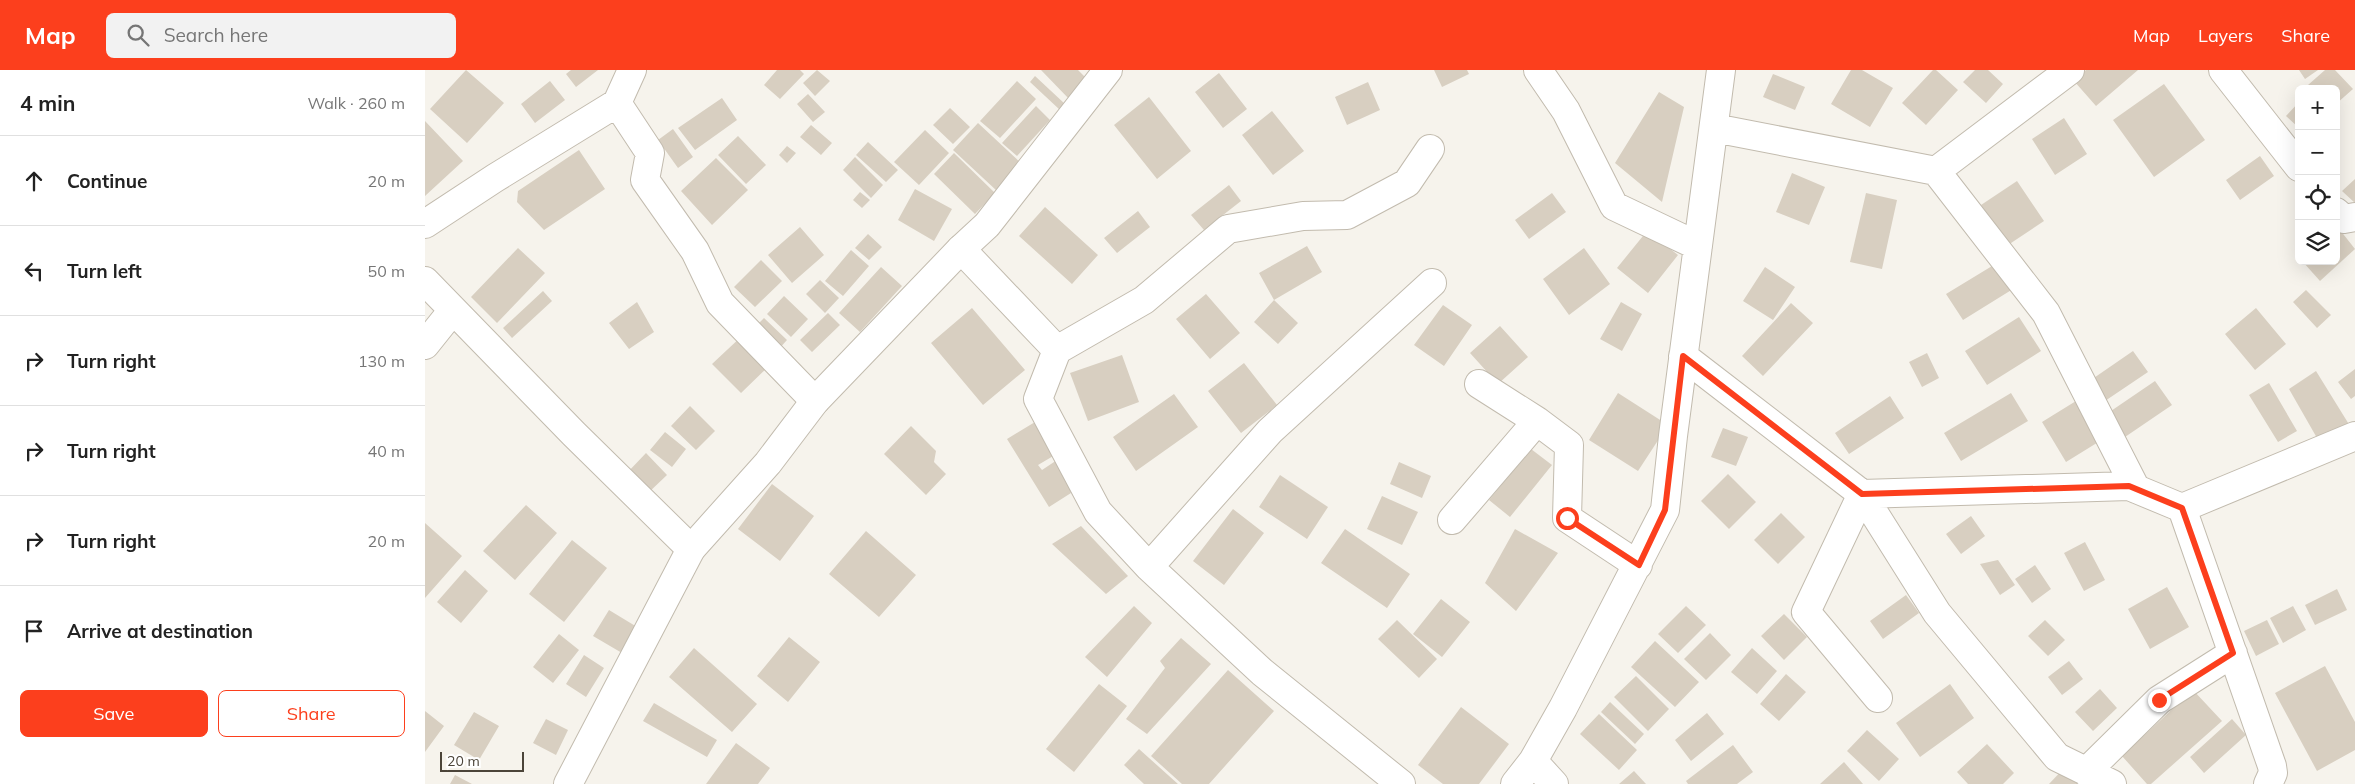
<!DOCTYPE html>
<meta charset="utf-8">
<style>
body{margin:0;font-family:Mulish,sans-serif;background:#f2f2f2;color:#222}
.controls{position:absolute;right:15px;top:15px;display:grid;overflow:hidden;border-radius:8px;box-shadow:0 5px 20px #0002}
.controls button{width:45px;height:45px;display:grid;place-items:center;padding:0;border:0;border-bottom:1px solid #e0e0e0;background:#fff;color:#222;font:25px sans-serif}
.scale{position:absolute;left:15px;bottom:12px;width:84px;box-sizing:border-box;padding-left:5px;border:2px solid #4b4439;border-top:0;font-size:14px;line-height:18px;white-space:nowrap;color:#4b4439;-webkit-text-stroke:4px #fff;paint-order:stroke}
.stop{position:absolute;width:15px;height:15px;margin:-11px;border:4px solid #fc3f1d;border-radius:50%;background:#fff}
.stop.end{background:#fc3f1d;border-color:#fff;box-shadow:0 1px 5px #0008}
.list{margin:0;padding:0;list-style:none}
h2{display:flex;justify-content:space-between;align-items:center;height:65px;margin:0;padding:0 20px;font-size:21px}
h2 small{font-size:16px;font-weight:400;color:#767676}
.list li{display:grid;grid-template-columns:32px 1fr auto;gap:15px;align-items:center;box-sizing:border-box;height:90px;padding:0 20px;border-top:1px solid #e0e0e0}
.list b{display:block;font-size:19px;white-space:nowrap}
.list em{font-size:16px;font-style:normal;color:#767676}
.actions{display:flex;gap:10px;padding:15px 20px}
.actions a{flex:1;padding:11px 0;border:1px solid #fc3f1d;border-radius:8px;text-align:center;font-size:18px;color:#fc3f1d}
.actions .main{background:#fc3f1d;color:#fff}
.icon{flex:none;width:28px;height:28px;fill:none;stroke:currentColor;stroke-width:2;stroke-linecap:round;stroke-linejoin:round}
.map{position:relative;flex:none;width:1930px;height:714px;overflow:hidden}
header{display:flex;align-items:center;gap:30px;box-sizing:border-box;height:70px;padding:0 25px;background:#fc3f1d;color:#fff}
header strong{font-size:24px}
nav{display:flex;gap:28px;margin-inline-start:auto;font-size:18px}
.search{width:350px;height:45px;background:#f2f2f2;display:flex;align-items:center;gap:12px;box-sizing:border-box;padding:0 18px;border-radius:8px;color:#767676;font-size:19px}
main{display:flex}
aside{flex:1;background:#fff}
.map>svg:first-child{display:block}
</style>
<header>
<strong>Map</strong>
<div class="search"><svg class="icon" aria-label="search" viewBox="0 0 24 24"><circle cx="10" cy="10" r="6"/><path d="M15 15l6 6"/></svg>Search here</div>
<nav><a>Map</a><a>Layers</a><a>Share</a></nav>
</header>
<main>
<aside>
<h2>4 min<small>Walk · 260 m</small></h2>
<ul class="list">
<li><svg class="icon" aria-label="ahead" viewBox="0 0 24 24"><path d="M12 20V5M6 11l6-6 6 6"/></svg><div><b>Continue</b></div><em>20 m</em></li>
<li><svg class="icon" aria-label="left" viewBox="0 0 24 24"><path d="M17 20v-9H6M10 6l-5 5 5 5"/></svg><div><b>Turn left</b></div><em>50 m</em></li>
<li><svg class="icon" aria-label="right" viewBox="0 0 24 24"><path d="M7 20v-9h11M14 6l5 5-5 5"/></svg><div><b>Turn right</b></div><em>130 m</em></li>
<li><svg class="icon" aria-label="right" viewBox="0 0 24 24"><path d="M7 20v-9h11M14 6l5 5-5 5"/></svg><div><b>Turn right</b></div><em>40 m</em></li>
<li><svg class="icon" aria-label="right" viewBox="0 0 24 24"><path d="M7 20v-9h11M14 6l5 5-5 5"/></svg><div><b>Turn right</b></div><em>20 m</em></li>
<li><svg class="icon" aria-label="arrive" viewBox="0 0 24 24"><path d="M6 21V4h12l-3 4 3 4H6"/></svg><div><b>Arrive at destination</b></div></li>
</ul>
<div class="actions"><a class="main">Save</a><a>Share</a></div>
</aside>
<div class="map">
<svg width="1930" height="714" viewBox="0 0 1930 714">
<rect width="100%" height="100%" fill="#f6f3ec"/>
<path fill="#d8cfc1" d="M41,0L79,33L42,73L5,39Z
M146,0H173L151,17L141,4Z
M352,0H375L379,4L355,29L339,15Z
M392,0L405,11L390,26L378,13Z
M616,0H653L664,11L645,30Z
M1009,0H1042L1044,4L1017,17Z
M1426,0H1437L1468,18L1445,57L1406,34Z
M1508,0H1511L1533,20L1501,55L1477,33Z
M1550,0H1563L1578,14L1561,33L1538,12Z
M1661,0H1713L1671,36L1649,11Z
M1874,0H1893L1880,9Z
M1900,0H1910L1928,19L1911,34V19H1887L1883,15Z
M794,3L822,39L798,58L770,22Z
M1348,4L1380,17L1370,40L1338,27Z
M610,6L640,34L635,40L605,12Z
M125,11L140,30L110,53L96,34Z
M592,11L611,29L575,68L555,51Z
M943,12L955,40L922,55L910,27Z
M1739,14L1780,70L1729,107L1688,50Z
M1234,22L1259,37L1237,132L1190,93Z
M383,24L400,42L388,52L372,34Z
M724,27L766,81L732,109L689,55Z
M297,28L312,50L270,80L253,58Z
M1874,32V58L1861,46Z
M611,36L625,50L592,86L577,73Z
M525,38L545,57L528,74L508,55Z
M847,41L879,81L848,105L817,65Z
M1639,48L1662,84L1630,105L1607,69Z
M0,51L38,91L0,126Z
M553,53L597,94L572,121L528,80Z
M386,55L407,73L396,85L375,67Z
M248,59L268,87L253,98L233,70Z
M500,60L524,83L494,115L469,92Z
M313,66L341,95L321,114L293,85Z
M443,72L473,100L461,112L431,85Z
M362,76L371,83L362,93L354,85Z
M154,80L180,119L119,160L92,132L93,121Z
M529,83L570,123L550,144L509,104Z
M1835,86L1849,106L1815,130L1801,110Z
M430,87L458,115L446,128L418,100Z
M291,88L323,120L287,155L256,121Z
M1367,103L1400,117L1384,155L1351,142Z
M1930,109V133L1917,121Z
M1592,111L1619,151L1583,175L1556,135Z
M804,115L816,131L779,160L766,145Z
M490,119L527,139L509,171L473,150Z
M435,122L445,130L437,138L428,130Z
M1127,123L1141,142L1104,169L1090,150Z
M1441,123L1472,130L1457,199L1425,192Z
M620,137L673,185L647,214L594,166Z
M713,141L725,157L692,183L679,168Z
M375,157L399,185L367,213L343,185Z
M1915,160L1930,179L1895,211L1878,192L1911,191V163Z
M1222,161L1253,185L1223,223L1192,198Z
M443,164L457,177L444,190L430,178Z
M882,176L897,202L849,230L834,203Z
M93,178L120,203L72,253L46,227Z
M1159,178L1185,214L1144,245L1118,209Z
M426,180L444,196L418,226L400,211Z
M336,190L357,211L330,237L309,217Z
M1572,193L1588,219L1538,250L1521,224Z
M456,197L477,216L435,262L414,243Z
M1340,197L1370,217L1348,250L1318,231Z
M395,210L414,228L400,243L381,224Z
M1881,220L1906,245L1892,258L1868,232Z
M118,221L127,231L87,268L78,258Z
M781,224L815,263L785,289L751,249Z
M359,226L383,249L366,267L342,244Z
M849,230L873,253L853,274L829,252Z
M212,232L229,262L204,279L184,253Z
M1196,232L1217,244L1197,281L1175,269Z
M1366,233L1388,253L1338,306L1317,286Z
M1018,235L1047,255L1019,296L989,275Z
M547,238L600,300L558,335L506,273Z
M1831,238L1861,274L1830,300L1800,264Z
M403,243L415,255L387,282L375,270Z
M1594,247L1616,281L1562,315L1540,281Z
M339,248L362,270L352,281L329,258Z
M1075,256L1103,287L1073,314L1045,283Z
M318,265L346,294L316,323L287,294Z
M1708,281L1723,302L1677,333L1663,312Z
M1502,283L1514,308L1497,317L1484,292Z
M697,285L714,332L663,351L645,303Z
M819,293L852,335L816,363L783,321Z
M1930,299V326L1926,329L1913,312Z
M1891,301L1925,356L1892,368L1864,319Z
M1730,311L1747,335L1700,367L1683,343Z
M1844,313L1872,361L1853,372L1824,325Z
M1193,323L1243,355L1213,401L1164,370Z
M1586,323L1603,351L1536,391L1519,363Z
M749,324L773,357L711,401L688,367Z
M1465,326L1479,348L1424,384L1410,363Z
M1651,331L1675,371L1641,392L1617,352Z
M265,336L290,361L271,380L246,356Z
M615,349L635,382L613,395L617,400L635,388L646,423L624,437L582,369Z
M486,356L511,381L509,392L521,404L501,425L459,384Z
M1298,358L1323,367L1311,396L1286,387Z
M240,362L261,379L247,397L225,380Z
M1106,379L1127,395L1085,447L1064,430Z
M221,383L242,405L221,425L201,404Z
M974,392L1006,406L997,428L965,414Z
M1303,404L1331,432L1304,459L1276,431Z
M855,405L903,437L882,469L834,437Z
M347,414L389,446L355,491L313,459Z
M957,426L993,442L977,475L942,459Z
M101,435L132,463L90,510L58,481Z
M808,439L839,463L799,515L768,491Z
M1356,443L1380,467L1353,494L1329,470Z
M1546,446L1560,466L1536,484L1521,464Z
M0,453L37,486L0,528Z
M656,456L703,506L681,524L627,474Z
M920,459L985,504L962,538L896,493Z
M1090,459L1133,483L1091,541L1060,513Z
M441,461L491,505L454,547L404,504Z
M147,470L182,498L139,552L104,524Z
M1660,472L1680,510L1659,521L1639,483Z
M1573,490L1590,515L1575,525L1555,494Z
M1610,495L1626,519L1607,533L1590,509Z
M40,500L63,521L36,553L12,532Z
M1742,517L1764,557L1725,579L1703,539Z
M1912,519L1922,540L1890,555L1880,535Z
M1481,525L1494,543L1458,569L1445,551Z
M1016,529L1045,552L1017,587L988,564Z
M709,536L727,553L682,607L660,587Z
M1261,536L1281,555L1253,583L1233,564Z
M1868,536L1881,560L1858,573L1845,548Z
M184,540L212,557L197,583L168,566Z
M1359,544L1382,567L1359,590L1336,566Z
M972,550L1012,589L994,608L953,569Z
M1620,550L1640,570L1623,586L1603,566Z
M1842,550L1854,574L1831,586L1819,561Z
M1285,563L1306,585L1281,610L1259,589Z
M134,564L154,580L128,613L108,597Z
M364,567L395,592L363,632L332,606Z
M756,568L786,594L722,664L701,649L740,598L735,591Z
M1230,571L1274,612L1250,637L1206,597Z
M269,578L332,634L307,662L244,607Z
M1327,578L1352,601L1332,624L1306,602Z
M159,585L179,598L161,627L141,614Z
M1644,591L1658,609L1637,625L1623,607Z
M1900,596L1930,652V680L1892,701L1850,623Z
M803,600L849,641L784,714H757L726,686Z
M1361,604L1381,622L1354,651L1335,634Z
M1211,606L1244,639L1223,661L1189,627Z
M674,614L702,636L649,702L621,679Z
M1525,614L1549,648L1495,687L1471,653Z
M1675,619L1692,638L1668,661L1650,642Z
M1768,620L1797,651L1726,714H1722L1697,686Z
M1185,632L1219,664L1210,674L1176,642Z
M229,633L292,670L282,687L218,651Z
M1036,637L1084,674L1054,714H1018L993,695Z
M0,641L19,656L0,682Z
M49,642L74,656L54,690L29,675Z
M1282,643L1299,664L1266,691L1250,670Z
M1174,644L1212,680L1194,700L1155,664Z
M121,649L143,660L131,685L108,673Z
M1807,649L1821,665L1779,703L1765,687Z
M1442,660L1474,689L1454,711L1422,681Z
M311,673L345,698L333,714H281Z
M1562,674L1589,703L1578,714H1543L1532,702Z
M1308,675L1328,702L1312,714H1263L1261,711Z
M714,679L753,714H719L699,695Z
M1419,692L1438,714H1395Z
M1641,696L1656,714H1624Z
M1209,701L1221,714H1194Z
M30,705L47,714H25Z"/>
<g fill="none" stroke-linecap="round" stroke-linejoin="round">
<defs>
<path id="minor" d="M1113,0L1141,41L1189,136L1273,176
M1798,0L1874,97
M192,33L225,83L220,110L270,181L295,233L390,331
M1289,58L1511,101L1645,0
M1511,101L1621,243L1711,419
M1911,142L1919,149L1930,147
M0,154L70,108L192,33L207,0
M536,179L632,280L613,329L673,442L724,497L837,602L976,714
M0,211L149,364L266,479
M0,275L28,240
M632,280L719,230L803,159L878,146L922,145L982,113L1005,79
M1258,286L1437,424L1704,416L1757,438L1930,366
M1054,314L1112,351
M1757,438L1847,696L1848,703L1843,714
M1027,450L1112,351L1144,375L1142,448L1213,495
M724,497L845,361L1007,213
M1453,628L1381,542L1437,424L1512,543L1632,687L1687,714
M1108,691L1129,714
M1661,702L1734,630L1808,583
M1090,714L1108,691L1138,638L1240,440L1248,366L1296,0"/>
<path id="tertiary" d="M143,714L266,479L343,393L390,331L536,179L562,155L683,0"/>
</defs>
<use href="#minor" stroke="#c2bbae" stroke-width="30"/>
<use href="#tertiary" stroke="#c2bbae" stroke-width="30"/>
<use href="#minor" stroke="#fff" stroke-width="28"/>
<use href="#tertiary" stroke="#fff" stroke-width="28"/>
</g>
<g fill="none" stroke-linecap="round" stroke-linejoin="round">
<path stroke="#fc3f1d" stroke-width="6" d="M1142,448L1214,495L1240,440L1258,286L1437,424L1704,416L1757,438L1808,583L1734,630"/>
</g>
</svg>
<div class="controls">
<button>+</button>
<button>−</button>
<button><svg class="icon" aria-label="locate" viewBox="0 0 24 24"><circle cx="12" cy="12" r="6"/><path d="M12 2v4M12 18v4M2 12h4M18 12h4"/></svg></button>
<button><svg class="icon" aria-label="layers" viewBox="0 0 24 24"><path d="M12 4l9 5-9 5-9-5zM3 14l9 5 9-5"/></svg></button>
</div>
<div class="scale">20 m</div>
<div class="stop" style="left:1142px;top:448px"></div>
<div class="stop end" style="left:1734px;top:630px"></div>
</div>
</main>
